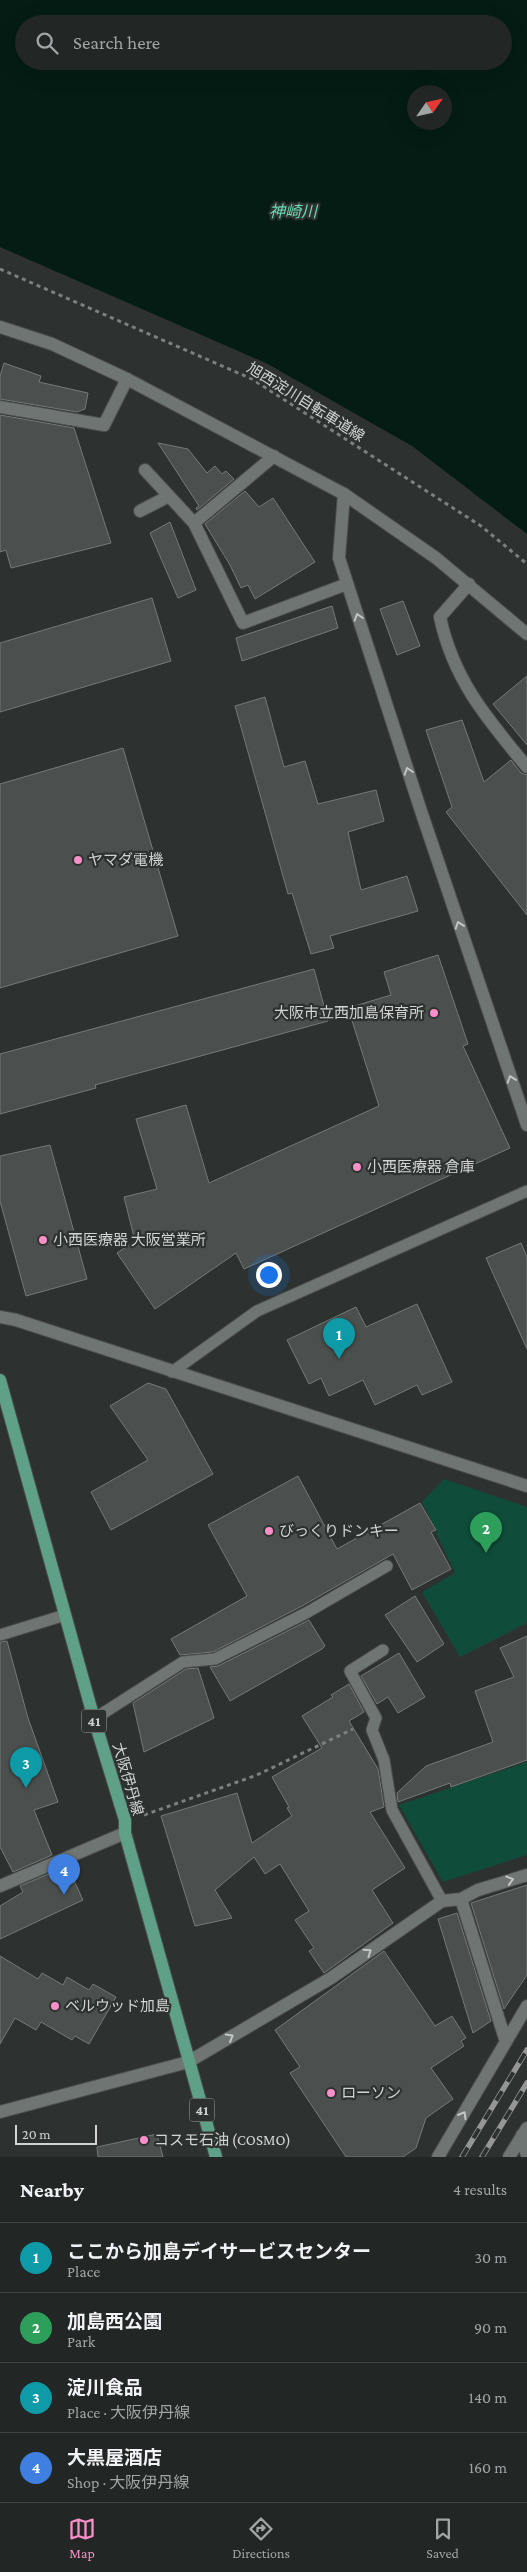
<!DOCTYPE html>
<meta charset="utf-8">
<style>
body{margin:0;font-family:"Crimson Pro","Noto Sans JP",serif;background:#2e3231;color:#f1f3f6}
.compass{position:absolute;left:407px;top:85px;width:45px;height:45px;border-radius:50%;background:#222624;box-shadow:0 5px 20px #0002;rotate:56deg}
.scale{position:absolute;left:15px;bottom:12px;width:82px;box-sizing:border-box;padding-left:5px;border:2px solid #d1d4d3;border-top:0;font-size:14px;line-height:18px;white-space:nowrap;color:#d1d4d3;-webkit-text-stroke:4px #2d3230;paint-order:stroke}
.you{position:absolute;left:268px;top:1274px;width:18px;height:18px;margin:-12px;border:4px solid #fff;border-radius:50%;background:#1a73e8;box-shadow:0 0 0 8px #1a73e833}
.badge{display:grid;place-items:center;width:32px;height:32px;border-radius:50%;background:#f98fc8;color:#fff;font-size:16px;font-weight:700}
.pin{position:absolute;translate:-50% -41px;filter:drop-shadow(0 1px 2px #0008)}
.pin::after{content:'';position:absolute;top:26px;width:18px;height:15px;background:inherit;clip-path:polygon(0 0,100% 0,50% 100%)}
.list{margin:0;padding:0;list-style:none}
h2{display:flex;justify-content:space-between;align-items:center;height:65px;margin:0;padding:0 20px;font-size:21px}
h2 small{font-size:16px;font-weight:400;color:#a2a5a6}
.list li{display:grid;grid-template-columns:32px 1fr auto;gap:15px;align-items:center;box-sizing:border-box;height:70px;padding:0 20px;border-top:1px solid #3f4341}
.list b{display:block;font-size:19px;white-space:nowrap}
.list p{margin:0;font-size:16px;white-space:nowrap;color:#a2a5a6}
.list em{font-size:16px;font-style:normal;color:#a2a5a6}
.icon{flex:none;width:28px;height:28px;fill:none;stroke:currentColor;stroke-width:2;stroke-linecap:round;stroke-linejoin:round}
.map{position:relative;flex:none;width:527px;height:2157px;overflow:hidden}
.search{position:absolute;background:#222624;box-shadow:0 5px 20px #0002;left:15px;right:15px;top:15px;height:55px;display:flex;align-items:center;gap:12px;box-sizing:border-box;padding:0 18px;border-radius:28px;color:#a2a5a6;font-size:19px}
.sheet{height:345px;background:#222624}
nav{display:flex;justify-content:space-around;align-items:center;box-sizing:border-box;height:70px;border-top:1px solid #3f4341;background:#222624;font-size:14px;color:#a2a5a6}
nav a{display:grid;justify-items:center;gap:2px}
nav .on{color:#f98fc8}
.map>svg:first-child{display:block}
</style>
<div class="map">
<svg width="527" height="2157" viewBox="0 0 527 2157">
<rect width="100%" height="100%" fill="#2d3230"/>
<path fill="#0f4d3a" d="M444,1479L527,1507V1623L460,1657L422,1592L455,1573L436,1533L437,1531L422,1502Z
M527,1762V1855L443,1882L399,1805Z"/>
<path fill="#041c14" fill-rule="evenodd" d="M0,0H527V534L412,446L266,363L0,247ZM24,24H503V61H24ZM414,92H444V122H414Z"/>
<path fill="#4b504e" stroke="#747a77" d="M4,363L41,376L39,382L88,393L85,409L77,412L0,399V376Z
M0,415L74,428L111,543L11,568L6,550L0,552Z
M158,443L188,449L207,473L215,466L222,474L226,471L234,479L197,510L196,508L199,506Z
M245,491L259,507L273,498L315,562L255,599L248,585L241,588L230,565L205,524Z
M170,522L196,590L178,598L150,533Z
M152,598L171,661L0,712V643Z
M403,601L420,646L397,655L380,609Z
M332,606L338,628L242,661L236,638Z
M527,676V745L493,704Z
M265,697L284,767L305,761L318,804L376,790L384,821L348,832L361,890L407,876L418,911L330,936L334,948L311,954L292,893L288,894L235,706Z
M462,720L484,782L511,760L521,773L527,775V915L446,812L452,807L426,730Z
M123,748L178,936L0,988V784Z
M438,955L468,1044L463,1046L510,1148L244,1269L236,1253L155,1309L117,1253L135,1241L124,1197L157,1189L136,1119L186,1105L209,1183L379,1106L348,1008L391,995L384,972Z
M314,969L328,1021L95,1085L96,1088L0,1114V1054Z
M50,1145L87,1279L26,1296L0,1201V1156Z
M521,1243L527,1257V1349L486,1258Z
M417,1304L452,1382L422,1395L417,1385L375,1405L363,1380L329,1396L321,1378L309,1384L287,1340L356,1307L366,1327Z
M148,1383L166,1389L213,1474L111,1530L91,1492L148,1460L110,1406Z
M298,1476L337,1549L420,1503L436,1530L431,1532L451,1569L412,1590L393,1554L302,1606L213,1652L180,1655L171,1639L247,1596L208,1525Z
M415,1596L444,1644L417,1662L385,1615Z
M309,1620L325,1646L322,1649L230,1701L210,1667L218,1666Z
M527,1636V1760L451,1787L450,1783L398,1802L397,1793L426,1766L493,1742L475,1691L514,1677L500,1648Z
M7,1641L28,1718L58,1802L34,1810L52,1855L13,1872L0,1847V1642Z
M399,1653L425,1697L398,1713L388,1697L377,1704L361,1676Z
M198,1668L214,1718L144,1752L133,1703L186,1669Z
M349,1684L364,1712L349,1721L378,1769L384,1807L370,1812L405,1868L372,1890L393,1923L324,1973L309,1951L314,1948L295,1920L309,1911L280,1864L265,1874L254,1857L215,1890L232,1918L195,1926L161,1816L237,1793L252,1843L292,1816L287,1808L289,1807L272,1777L322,1748L302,1716L333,1697L331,1695Z
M58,1870L61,1879L71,1874L83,1900L0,1939V1906L23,1892L20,1886Z
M527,1885V1975L504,2009L471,1903Z
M457,1913L491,2021L473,2033L438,1919Z
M384,1951L435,2026L452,2016L466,2038L461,2041L464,2046L431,2068L453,2099L426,2118L416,2148L403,2157H346L290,2073L300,2067L275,2030Z
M0,1956L38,1979L42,1973L63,1985L67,1977L89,1990L93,1984L116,1997L89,2044L75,2036L72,2040L41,2022L36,2030L15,2018L0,2044Z
M157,2134L163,2157H98L97,2147Z"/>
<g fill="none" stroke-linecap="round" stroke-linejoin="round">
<defs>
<path id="service" d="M172,1372L257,1311L527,1191
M0,1635L65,1615
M383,1650L350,1671L376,1718L372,1730L384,1760L392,1810L442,1901
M94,1719L183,1662L215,1659L306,1613L387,1566"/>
<path id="minor" d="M0,407L104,425L127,379
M145,470L194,523L243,623L347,584
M344,494L339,558L420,808L527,1125
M140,511L169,496
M194,523L274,456
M469,584L440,617C453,679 487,719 527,767
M0,1317L16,1320L527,1486
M0,1886L125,1833
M461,1899L506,2042
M188,2062L331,1978L442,1901L461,1899L478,1890L527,1875
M522,2135L527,2156
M438,2157L527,2006
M509,2157L527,2128"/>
<path id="tertiary" d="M0,327L52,344L127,379L344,494L436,558L527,634
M0,2112L188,2062"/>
<path id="primary" d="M0,1380L94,1719L125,1820V1833L216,2157"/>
</defs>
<use href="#service" stroke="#4a4e4c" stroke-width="13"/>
<use href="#minor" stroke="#4a4e4c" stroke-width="14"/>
<use href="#tertiary" stroke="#4a4e4c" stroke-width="14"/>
<use href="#primary" stroke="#4a4e4c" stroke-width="14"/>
<path stroke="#7c807f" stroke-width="3" stroke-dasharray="4 4" stroke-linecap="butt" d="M0,269L252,379L481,526L527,564
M144,1815L257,1775L353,1729"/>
<use href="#service" stroke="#6f7573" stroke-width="11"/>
<use href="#minor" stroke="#6f7573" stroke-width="12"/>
<use href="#tertiary" stroke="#6f7573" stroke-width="12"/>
<use href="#primary" stroke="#5fa089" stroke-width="12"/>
<defs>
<path id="rail" d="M462,2157L527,2050
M482,2157L527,2083"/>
</defs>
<use href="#rail" stroke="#949796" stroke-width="5.5"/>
<use href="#rail" stroke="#2d3230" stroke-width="4" stroke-dasharray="11" stroke-linecap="butt"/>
</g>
<defs><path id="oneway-chevron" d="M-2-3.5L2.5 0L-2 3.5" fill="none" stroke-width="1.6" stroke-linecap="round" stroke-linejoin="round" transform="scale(1.25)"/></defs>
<g stroke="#c2c6c5">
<use href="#oneway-chevron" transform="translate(358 617) rotate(-108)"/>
<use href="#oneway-chevron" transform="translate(408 771) rotate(-108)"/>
<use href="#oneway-chevron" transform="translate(459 925) rotate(-109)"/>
<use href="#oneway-chevron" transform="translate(511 1079) rotate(-109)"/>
<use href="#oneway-chevron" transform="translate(510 1880) rotate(-17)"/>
<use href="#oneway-chevron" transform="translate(368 1952) rotate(-35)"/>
<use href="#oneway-chevron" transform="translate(230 2037) rotate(-30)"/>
<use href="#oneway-chevron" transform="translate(463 2115) rotate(-60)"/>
</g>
<g fill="#f98fc8" stroke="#2d3230" stroke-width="2">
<circle cx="78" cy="860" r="5"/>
<circle cx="434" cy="1013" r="5"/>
<circle cx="357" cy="1167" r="5"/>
<circle cx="43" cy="1240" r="5"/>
<circle cx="269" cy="1531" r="5"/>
<circle cx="55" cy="2006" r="5"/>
<circle cx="331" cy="2093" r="5"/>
<circle cx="144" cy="2140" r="5"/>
</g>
<g text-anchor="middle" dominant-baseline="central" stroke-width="4.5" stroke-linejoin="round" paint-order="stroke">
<g fill="#2d3230" stroke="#a0a3a2" stroke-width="1">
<rect x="81.5" y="1709.5" width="25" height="23" rx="4"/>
<rect x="189.5" y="2098.5" width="25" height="23" rx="4"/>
</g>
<g font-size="14" font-weight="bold" fill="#d1d4d3">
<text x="94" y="1721">41</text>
<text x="202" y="2110">41</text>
</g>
<g font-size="15" fill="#d1d4d3" stroke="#2d3230">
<text transform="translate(306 402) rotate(32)">旭西淀川自転車道線</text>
<text transform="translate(128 1779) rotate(74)">大阪伊丹線</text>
</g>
<g font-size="15" fill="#d1d4d3" stroke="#2d3230" text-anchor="start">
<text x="88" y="860">ヤマダ電機</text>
<text x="424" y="1013" text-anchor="end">大阪市立西加島保育所</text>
<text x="367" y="1167">小西医療器 倉庫</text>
<text x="53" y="1240">小西医療器 大阪営業所</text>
<text x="279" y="1531">びっくりドンキー</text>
<text x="65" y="2006">ベルウッド加島</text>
<text x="341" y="2093">ローソン</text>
<text x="154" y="2140">コスモ石油 (COSMO)</text>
</g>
<g font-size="16" font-style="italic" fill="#6adbb3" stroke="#2d3230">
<text x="293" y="211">神崎川</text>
</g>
</g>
</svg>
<svg class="compass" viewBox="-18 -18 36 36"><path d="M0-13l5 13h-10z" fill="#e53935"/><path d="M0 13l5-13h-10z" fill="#a2a5a6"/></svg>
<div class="scale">20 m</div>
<div class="you"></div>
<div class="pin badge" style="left:339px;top:1359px;background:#0f9aa8">1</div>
<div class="pin badge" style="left:486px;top:1553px;background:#2e9e5b">2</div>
<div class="pin badge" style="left:26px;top:1788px;background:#0f9aa8">3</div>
<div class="pin badge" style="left:64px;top:1895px;background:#3f7fe0">4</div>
<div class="search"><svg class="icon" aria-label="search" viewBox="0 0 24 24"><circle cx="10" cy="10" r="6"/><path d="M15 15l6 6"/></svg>Search here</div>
</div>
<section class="sheet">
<h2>Nearby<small>4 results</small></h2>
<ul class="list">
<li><span class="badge" style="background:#0f9aa8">1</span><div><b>ここから加島デイサービスセンター</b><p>Place</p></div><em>30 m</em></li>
<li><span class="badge" style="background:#2e9e5b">2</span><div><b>加島西公園</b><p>Park</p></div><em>90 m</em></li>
<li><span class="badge" style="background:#0f9aa8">3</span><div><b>淀川食品</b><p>Place · 大阪伊丹線</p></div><em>140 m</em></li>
<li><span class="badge" style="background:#3f7fe0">4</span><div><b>大黒屋酒店</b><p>Shop · 大阪伊丹線</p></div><em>160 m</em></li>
</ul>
</section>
<nav>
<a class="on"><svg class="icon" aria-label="map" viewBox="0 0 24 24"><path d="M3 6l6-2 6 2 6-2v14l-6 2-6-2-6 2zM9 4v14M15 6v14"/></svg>Map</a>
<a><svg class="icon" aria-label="directions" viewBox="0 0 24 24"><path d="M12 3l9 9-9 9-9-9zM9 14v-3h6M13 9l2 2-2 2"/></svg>Directions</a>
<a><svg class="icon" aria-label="saved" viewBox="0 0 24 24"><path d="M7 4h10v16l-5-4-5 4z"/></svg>Saved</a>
</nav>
